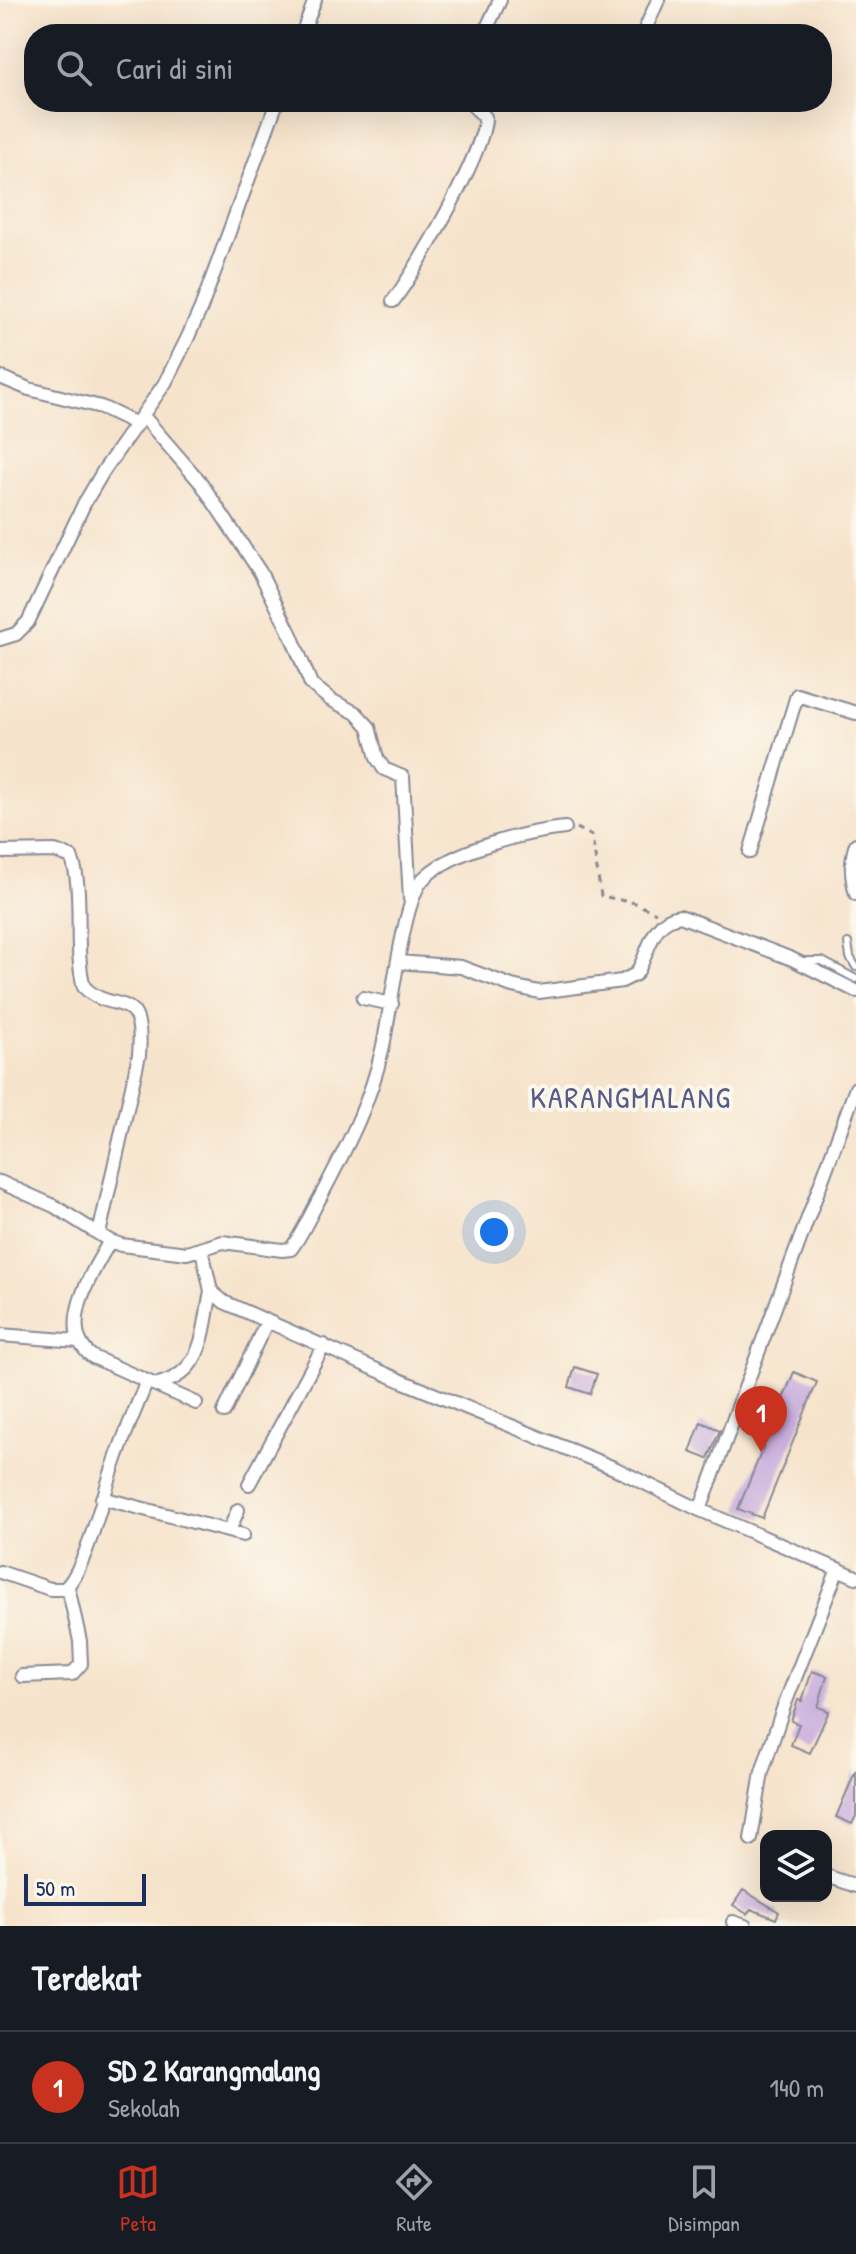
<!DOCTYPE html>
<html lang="id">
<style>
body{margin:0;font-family:"Patrick Hand",sans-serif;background:#20242c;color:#f1f3f6}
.controls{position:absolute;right:24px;bottom:24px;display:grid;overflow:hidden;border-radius:16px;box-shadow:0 8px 32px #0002}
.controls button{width:72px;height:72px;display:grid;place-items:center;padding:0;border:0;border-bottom:2px solid #363941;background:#171b24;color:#f1f3f6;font:40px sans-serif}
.scale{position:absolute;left:24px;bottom:20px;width:122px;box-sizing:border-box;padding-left:8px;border:4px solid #1b2f5e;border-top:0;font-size:22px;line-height:28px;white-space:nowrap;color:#1b2f5e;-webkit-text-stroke:6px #fbf7ec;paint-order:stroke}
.you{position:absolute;left:494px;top:1232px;width:28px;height:28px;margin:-20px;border:6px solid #fff;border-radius:50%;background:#1a73e8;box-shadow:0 0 0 12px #1a73e833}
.badge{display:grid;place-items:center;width:52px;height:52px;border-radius:50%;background:#c8321e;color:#fff;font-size:26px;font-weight:700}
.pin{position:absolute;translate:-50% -66px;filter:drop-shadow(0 2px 4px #0008)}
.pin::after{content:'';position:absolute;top:42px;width:28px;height:24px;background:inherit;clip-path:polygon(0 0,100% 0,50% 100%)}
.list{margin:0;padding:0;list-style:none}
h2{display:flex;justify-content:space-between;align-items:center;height:104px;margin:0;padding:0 32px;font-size:34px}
h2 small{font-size:26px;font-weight:400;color:#9ea1a6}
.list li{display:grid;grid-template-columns:52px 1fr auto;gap:24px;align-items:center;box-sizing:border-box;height:112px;padding:0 32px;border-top:2px solid #363941}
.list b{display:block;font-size:30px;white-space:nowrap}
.list p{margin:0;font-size:26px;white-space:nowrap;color:#9ea1a6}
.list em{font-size:26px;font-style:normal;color:#9ea1a6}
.icon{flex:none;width:44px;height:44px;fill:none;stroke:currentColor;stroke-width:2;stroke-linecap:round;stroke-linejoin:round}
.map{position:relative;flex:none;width:856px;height:1926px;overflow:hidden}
.search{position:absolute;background:#171b24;box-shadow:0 8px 32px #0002;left:24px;right:24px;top:24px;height:88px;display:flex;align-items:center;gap:20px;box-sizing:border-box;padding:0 28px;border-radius:32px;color:#9ea1a6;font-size:30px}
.sheet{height:216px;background:#171b24}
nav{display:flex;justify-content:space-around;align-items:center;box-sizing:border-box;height:112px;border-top:2px solid #363941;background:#171b24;font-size:22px;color:#9ea1a6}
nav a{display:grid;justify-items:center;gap:4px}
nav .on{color:#c8321e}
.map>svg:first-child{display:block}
</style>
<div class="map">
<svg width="856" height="1926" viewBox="0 0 856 1926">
<rect width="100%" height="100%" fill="#fbf7ec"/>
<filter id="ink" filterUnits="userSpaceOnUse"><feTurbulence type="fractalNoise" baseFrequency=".0125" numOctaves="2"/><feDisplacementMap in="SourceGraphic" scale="16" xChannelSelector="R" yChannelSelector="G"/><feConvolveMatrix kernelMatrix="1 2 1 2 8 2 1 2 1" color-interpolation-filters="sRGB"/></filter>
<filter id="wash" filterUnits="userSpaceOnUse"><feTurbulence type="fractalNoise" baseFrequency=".006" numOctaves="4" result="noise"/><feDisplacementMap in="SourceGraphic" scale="32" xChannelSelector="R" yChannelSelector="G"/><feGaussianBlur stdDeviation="1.8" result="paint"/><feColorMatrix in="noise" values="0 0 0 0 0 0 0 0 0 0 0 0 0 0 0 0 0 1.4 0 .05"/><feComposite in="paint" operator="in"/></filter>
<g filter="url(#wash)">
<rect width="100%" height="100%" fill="#f6e3cb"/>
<g id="blocks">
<path fill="#c9addd" d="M575,1367L597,1374L590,1394L569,1387Z
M794,1372L817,1382L762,1518L738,1509Z
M701,1422L720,1430L708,1459L690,1452Z
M812,1671L827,1676L818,1707L829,1711L810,1753L791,1745L799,1724L791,1721L798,1700L802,1701Z
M856,1770V1816L852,1824L836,1817Z
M743,1890L779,1912L776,1919L751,1909L747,1914L733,1905Z"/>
</g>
</g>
<g filter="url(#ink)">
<use href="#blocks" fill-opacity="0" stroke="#888994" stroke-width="2"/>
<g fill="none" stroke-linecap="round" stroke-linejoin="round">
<defs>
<path id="service" d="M848,943L850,957L856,967
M800,961H822L856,979"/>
<path id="minor" d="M302,34L315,0
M484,34L500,0
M643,34L658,0
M393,301C415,273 486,149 485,117L469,102
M0,377L29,389L101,407L137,424
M143,416L201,483L260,572L291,635L311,684L331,700L356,713L369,727L377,758L384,769L403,777L410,899
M0,639L16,634L28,622L84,504L104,470L165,383L187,339L201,308L277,102
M856,844C850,862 851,876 856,894
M0,852L55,851L71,857C85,888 73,949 84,987C113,1017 145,984 139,1055L99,1234
M750,852L797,695L856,713
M399,962L461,967L512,986L539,992L622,981L636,974C650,953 650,920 680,916L792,959L856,991
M363,998L392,1004
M0,1182L54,1206L110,1241L121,1245L187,1253L223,1242L282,1250L291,1249C303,1233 311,1213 321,1196C346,1148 370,1104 382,1050C391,1014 402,901 423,879C451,850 526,832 565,828
M110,1241C92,1272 55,1330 93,1357L196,1403
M202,1250L211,1291L224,1302L404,1382L614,1468L700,1510L856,1577
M0,1335L78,1341
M158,1384C204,1373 203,1331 211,1291
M224,1412L267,1321
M249,1484L324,1345
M102,1498L243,1535
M700,1510L856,1088
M229,1531L238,1510
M0,1572L50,1589H64C85,1573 104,1491 115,1462C124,1435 136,1408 147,1381
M22,1676L72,1674L81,1664L80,1641L68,1587
M751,1839L762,1772L784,1706L838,1569
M826,1876L856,1886
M733,1922L745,1926"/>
</defs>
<use href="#service" stroke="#888994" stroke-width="10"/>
<use href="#minor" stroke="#888994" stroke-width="16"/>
<path stroke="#888994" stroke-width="3" stroke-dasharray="6 6" stroke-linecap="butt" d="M577,828L592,836L601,896L635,903L656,913"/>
<use href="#service" stroke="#fff" stroke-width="6"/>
<use href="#minor" stroke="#fff" stroke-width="12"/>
</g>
</g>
<g text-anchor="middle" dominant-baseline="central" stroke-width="8" stroke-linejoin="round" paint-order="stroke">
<g font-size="30" letter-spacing="2" fill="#585b8a" stroke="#fbf7ec">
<text x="631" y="1097">KARANGMALANG</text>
</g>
</g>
</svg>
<div class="controls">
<button><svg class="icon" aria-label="layers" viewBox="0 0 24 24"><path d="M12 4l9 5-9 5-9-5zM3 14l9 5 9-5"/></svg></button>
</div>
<div class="scale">50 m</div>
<div class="you"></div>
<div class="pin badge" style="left:761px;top:1452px">1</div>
<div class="search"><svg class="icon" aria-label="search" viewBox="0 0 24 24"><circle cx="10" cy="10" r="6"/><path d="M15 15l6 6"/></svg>Cari di sini</div>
</div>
<section class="sheet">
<h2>Terdekat<small></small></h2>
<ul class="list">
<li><span class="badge">1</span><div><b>SD 2 Karangmalang</b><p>Sekolah</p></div><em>140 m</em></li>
</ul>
</section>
<nav>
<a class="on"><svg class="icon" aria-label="map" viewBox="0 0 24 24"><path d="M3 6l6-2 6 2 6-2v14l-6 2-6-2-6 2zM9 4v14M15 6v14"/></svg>Peta</a>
<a><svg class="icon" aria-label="directions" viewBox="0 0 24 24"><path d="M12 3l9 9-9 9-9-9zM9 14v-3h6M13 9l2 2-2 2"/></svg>Rute</a>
<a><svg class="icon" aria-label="saved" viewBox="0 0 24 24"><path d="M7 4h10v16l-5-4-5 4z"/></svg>Disimpan</a>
</nav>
